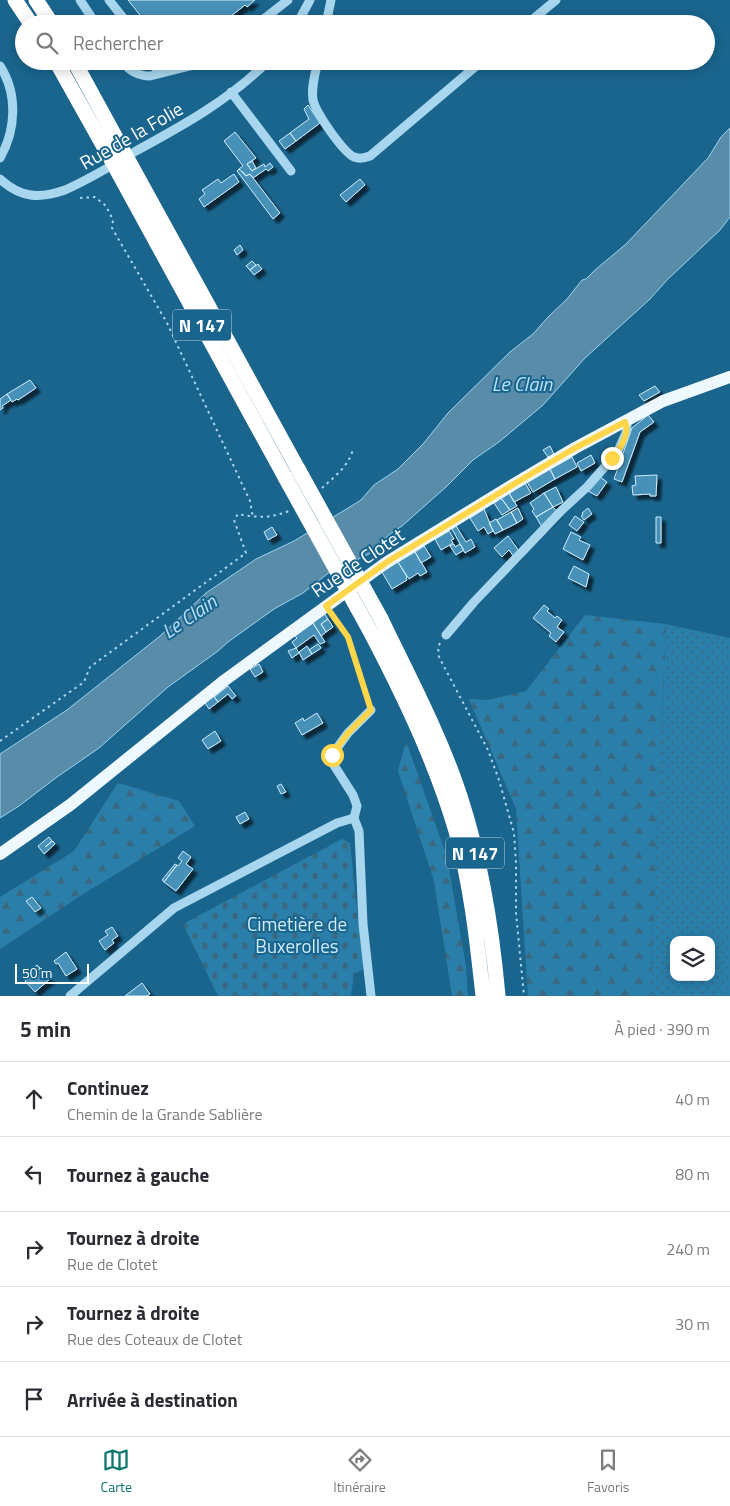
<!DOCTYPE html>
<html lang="fr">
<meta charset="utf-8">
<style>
body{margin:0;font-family:"Titillium Web",sans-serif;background:#f7f7f7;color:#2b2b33}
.controls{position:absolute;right:15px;bottom:15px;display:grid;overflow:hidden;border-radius:10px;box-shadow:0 2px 12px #0003}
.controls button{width:45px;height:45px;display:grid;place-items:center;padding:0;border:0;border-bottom:1px solid #e1e1e2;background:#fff;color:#2b2b33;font:25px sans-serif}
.scale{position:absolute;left:15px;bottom:12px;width:74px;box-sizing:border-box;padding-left:5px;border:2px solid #fff;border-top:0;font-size:14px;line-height:18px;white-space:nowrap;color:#fff;-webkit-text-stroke:4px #1a658e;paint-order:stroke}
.stop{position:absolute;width:15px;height:15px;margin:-11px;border:4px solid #ffd54a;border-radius:50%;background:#fff}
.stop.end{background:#ffd54a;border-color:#fff;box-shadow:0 1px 5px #0008}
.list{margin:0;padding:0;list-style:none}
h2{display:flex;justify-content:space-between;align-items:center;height:65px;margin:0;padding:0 20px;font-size:21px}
h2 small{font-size:16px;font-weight:400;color:#7c7c81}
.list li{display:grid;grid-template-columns:32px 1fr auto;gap:15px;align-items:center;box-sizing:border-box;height:75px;padding:0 20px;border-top:1px solid #e1e1e2}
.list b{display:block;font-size:19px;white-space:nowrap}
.list p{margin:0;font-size:16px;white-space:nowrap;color:#7c7c81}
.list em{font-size:16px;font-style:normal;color:#7c7c81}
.icon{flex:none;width:28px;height:28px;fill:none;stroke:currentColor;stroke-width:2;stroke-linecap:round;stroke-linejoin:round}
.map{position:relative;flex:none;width:730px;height:996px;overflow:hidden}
.search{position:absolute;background:#fff;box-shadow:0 2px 12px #0003;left:15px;right:15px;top:15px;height:55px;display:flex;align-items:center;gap:12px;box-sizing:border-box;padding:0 18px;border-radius:28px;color:#7c7c81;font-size:19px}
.sheet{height:440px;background:#fff}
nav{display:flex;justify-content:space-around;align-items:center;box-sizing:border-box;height:70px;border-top:1px solid #e1e1e2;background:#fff;font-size:14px;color:#7c7c81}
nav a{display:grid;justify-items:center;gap:2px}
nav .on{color:#0f766e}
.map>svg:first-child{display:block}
</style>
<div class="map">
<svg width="730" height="996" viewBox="0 0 730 996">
<defs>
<pattern id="grass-dots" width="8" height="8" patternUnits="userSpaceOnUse" patternTransform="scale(1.25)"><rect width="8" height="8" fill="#2a7faa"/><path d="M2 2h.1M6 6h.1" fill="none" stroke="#396880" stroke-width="1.8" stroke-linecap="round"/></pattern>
<pattern id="forest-firs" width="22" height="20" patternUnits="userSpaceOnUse" patternTransform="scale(1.25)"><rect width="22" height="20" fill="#2a7faa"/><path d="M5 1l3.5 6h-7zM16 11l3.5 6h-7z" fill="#396880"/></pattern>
<pattern id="cemetery-stones" width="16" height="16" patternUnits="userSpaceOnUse" patternTransform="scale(1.25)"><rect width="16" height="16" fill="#2a7faa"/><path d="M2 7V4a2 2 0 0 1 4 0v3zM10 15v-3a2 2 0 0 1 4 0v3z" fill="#396880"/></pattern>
<filter id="shadow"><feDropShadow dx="4.5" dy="4.5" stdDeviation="1" flood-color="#0009"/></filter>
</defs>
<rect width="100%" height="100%" fill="#1a658e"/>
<path fill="url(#grass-dots)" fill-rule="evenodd" d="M666,624L730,638V996H650ZM674,940H711V977H674Z"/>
<path fill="url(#forest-firs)" d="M585,615L666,624L650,996H528L516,809L469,699L488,700L526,691Z
M406,741L447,857L466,967L468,996H452L434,881L398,771Z
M118,783L179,801L195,826L88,891L0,949V897L74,851Z"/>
<path fill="url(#cemetery-stones)" d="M342,839L350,843L358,919L365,968L354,974L351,996H218L183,924Z"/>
<path fill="#598ca8" stroke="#9ad4f0" d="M730,128V217L720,230L667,280L650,299L585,358L543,405L499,442L473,460L446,487L402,526L390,534L369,554L342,567L331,571L303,593L274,609L228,642L218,651L168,687L99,748L57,777L19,806L0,818V754L67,710L160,636L206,593L256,559L294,541L353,505L361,500L374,485L398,469L423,444L448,413L510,352L533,334L548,317L567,299L582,280L586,279L595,270L626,244L708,158L721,137Z"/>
<path fill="#4791b8" stroke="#cdebfa" filter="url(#shadow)" d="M128,0H255L247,7L245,5L221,24H147Z
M308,105L320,123L296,141L290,133L309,119L304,109Z
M235,132L256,158L247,164L252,171L264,164L265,167L270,163L273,167L268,171L266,169L253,178L250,174L246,176L243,172H242L239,169L243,166L224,141Z
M290,133L296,141L285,149L279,141Z
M252,161L256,168L252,171L247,164Z
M239,169L246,176L250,174L280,213L273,219L237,171Z
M234,174L239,182L204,207L199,199L205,194L202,190L218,179L221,183Z
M360,179L365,185L346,202L340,195Z
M240,245L243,250L237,255L234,250Z
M252,261L256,265L250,270L246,266Z
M258,264L262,269L254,275L250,270Z
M30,380L36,388L18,400L17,399L12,402L7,394Z
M655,386L660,392L644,401L639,395Z
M7,394L11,400L2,406L3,408L0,410V399Z
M648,415L654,422L640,432L622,482L614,479L632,428Z
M550,446L554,454L548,457L543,450Z
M591,455L595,463L581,471L577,463Z
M572,457L577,467L555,479L550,469Z
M550,469L555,479L533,492L527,482Z
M657,475L656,496H650V494L633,495L632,486L636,485L635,476Z
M600,477L607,482L597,496L588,491Z
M525,483L531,493L514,502L509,493Z
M556,487L563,502L553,507L544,493Z
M509,493L517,506L510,510L501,498Z
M544,493L553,507L536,517L532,511L534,509L530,503Z
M501,498L510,510L502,515L494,503Z
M553,507L557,512L542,527L536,517Z
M518,508L523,519L517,523L511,512Z
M588,508L592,514L584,520L581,516L583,515L582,513Z
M484,509L493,531L488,534L484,527L478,531L470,518Z
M511,512L517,523L503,530L497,520Z
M575,516L584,522L577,531L569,525Z
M656,517H661V543H656Z
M496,519L503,530L495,534L489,523Z
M456,526L466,542L471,539L475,547L465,553L452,529Z
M272,527L277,535L268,540L264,532Z
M449,531L454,539L451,540L453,543L441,550L435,539Z
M571,532L581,537L579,540L590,545L583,560L563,549Z
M508,536L519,551L514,557L509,550L502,557L494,548Z
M454,544L455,547L460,544L464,550L456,555L450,546Z
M424,546L431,557L421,563L415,552Z
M415,552L427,572L420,576L418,573L409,579L398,562Z
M398,562L407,577L406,578L407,580L392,589L382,572Z
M574,566L589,574L586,587L568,578Z
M544,605L549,609L547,611L555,618L557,616L562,620L557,627L564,632L556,642L549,636L551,633L533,618Z
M324,613L328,619L321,624L326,632L321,636L313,623Z
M328,619L333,627L326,632L321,624Z
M313,623L325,642L320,644L314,635L296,648L292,642L297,638L295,636Z
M318,644L321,648L312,654L309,650Z
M307,646L312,654L303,660L299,652Z
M296,648L299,653L292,658L288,651Z
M259,664L263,672L255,677L250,669Z
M228,686L236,696L232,699L228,694L218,702L214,697Z
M213,695L218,702L209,709L204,701Z
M317,713L323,723L302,735L295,723L303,718L304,721Z
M215,731L221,741L208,749L202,740Z
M281,784L286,792L281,794L277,786Z
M245,812L249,819L240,824L236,817Z
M49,837L52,841L45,847L53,841L55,844L44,854L38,846Z
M183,851L191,857L186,864L193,869L176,891L164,882L177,865L178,866L182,861L178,858Z
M175,864L177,865L164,882L162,880Z
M32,897L41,908L35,912L26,901Z
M112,927L118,936L112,940L114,943L105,950L99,941L108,935L105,931Z
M66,952L77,969L66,976L58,963L56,964L54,961Z
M37,965L40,968L37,971L38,973L31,979L26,974Z
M41,968L50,979L35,992L25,981L29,977L31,979L38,973L37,971Z
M142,983L150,994L147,996H125Z"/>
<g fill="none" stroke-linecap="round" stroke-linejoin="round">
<path stroke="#a7d6ee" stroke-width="2" stroke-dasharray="2.5 4" stroke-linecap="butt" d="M80,198L95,197L106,206L113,220L112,228L167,323L250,501L253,518
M322,488C334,477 349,466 353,449
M333,616L348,637L368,701
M440,643L438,647L439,657L488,750L499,780L514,833L516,863V913L524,996
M0,741L84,682L90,667L246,553L234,520L238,514C256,518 272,518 289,511"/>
<path stroke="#a7d6ee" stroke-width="9" d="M80,0L96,24
M109,0L128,24
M253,24L265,18L288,0
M297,24L310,0
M326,24L331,0
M527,24L556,0
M122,61C129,71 138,76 150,76L190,66L199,61
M153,61L158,74
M318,61C315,74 311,87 313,100C316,113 343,152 354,157C359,159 365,158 370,156L482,61
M0,66C18,94 16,130 0,158
M231,92L291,171
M0,179C21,198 39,199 65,190C90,179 113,165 136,151C182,126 231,99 268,61
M446,635L474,602L563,509L587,487L617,453L626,433L627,426L625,422
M354,818L359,831L363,924L371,996
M70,996L174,908L337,823L354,818L357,806L353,795L332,762V755L348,733L371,710"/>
<path stroke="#eef8ff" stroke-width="12" d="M0,854L70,805L225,680L387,562L514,484L575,448L663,401L730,377"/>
<path stroke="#fff" stroke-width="15" d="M15,0L31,24
M36,0L52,24
M56,61L108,154
M74,61L121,147
M132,167L298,469
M119,174L285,477
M381,619C409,677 440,735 460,796C481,860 492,928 498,996
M369,629C403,694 435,760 456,831C471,884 477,941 483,996"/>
<path stroke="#fff" stroke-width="15" d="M121,147L132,167
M108,154L119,174
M298,469L381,619
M285,477L369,629"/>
</g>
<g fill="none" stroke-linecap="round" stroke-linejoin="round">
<path stroke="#ffd54a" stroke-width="6" d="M332,755L348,733L371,710L348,637L326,606L387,562L514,484L575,448L625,422C630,434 620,449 612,458"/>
</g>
<g text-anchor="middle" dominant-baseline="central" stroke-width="4" stroke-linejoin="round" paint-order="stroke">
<g fill="#1a658e" stroke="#bad1dd" stroke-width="1">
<rect x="173" y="309.5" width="58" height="31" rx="4"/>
<rect x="446" y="837.5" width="58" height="31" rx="4"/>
</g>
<g font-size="18" font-weight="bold" fill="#fff">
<text x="202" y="325">N 147</text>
<text x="475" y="853">N 147</text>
</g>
<g font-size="19" fill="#fff" stroke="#1a658e">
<text transform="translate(131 135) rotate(-30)">Rue de la Folie</text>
<text transform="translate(357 562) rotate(-34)">Rue de Clotet</text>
</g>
<g font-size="19" fill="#cdebfa" stroke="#1a658e">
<text x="297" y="923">Cimetière de<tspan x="297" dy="22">Buxerolles</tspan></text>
</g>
<g font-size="20" font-style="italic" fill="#b7e1f6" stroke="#1a658e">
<text x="522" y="383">Le Clain</text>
<text transform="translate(189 616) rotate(-34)">Le Clain</text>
</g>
</g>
</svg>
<div class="controls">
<button><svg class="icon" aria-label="layers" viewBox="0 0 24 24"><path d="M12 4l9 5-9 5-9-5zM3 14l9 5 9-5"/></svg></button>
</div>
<div class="scale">50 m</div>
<div class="stop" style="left:332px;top:755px"></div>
<div class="stop end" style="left:612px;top:458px"></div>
<div class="search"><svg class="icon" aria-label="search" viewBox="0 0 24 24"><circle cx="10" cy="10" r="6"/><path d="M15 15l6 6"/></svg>Rechercher</div>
</div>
<section class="sheet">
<h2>5 min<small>À pied · 390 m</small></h2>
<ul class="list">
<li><svg class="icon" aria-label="ahead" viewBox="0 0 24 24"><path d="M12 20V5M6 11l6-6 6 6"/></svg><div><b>Continuez</b><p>Chemin de la Grande Sablière</p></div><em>40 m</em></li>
<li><svg class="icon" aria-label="left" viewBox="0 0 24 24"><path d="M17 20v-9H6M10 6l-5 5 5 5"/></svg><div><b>Tournez à gauche</b></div><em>80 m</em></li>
<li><svg class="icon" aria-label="right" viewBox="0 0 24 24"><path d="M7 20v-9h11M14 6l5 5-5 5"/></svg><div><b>Tournez à droite</b><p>Rue de Clotet</p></div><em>240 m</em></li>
<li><svg class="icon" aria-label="right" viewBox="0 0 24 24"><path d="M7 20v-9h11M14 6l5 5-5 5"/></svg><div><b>Tournez à droite</b><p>Rue des Coteaux de Clotet</p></div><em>30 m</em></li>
<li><svg class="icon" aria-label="arrive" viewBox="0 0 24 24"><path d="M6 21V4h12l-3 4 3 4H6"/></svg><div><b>Arrivée à destination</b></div></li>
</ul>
</section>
<nav>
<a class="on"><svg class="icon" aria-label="map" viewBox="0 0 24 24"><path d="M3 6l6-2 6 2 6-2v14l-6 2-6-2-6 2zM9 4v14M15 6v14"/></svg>Carte</a>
<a><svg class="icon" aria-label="directions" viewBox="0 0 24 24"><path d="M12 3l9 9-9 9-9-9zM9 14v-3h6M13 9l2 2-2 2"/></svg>Itinéraire</a>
<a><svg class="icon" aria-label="saved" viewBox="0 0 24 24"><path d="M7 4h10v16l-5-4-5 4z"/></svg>Favoris</a>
</nav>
